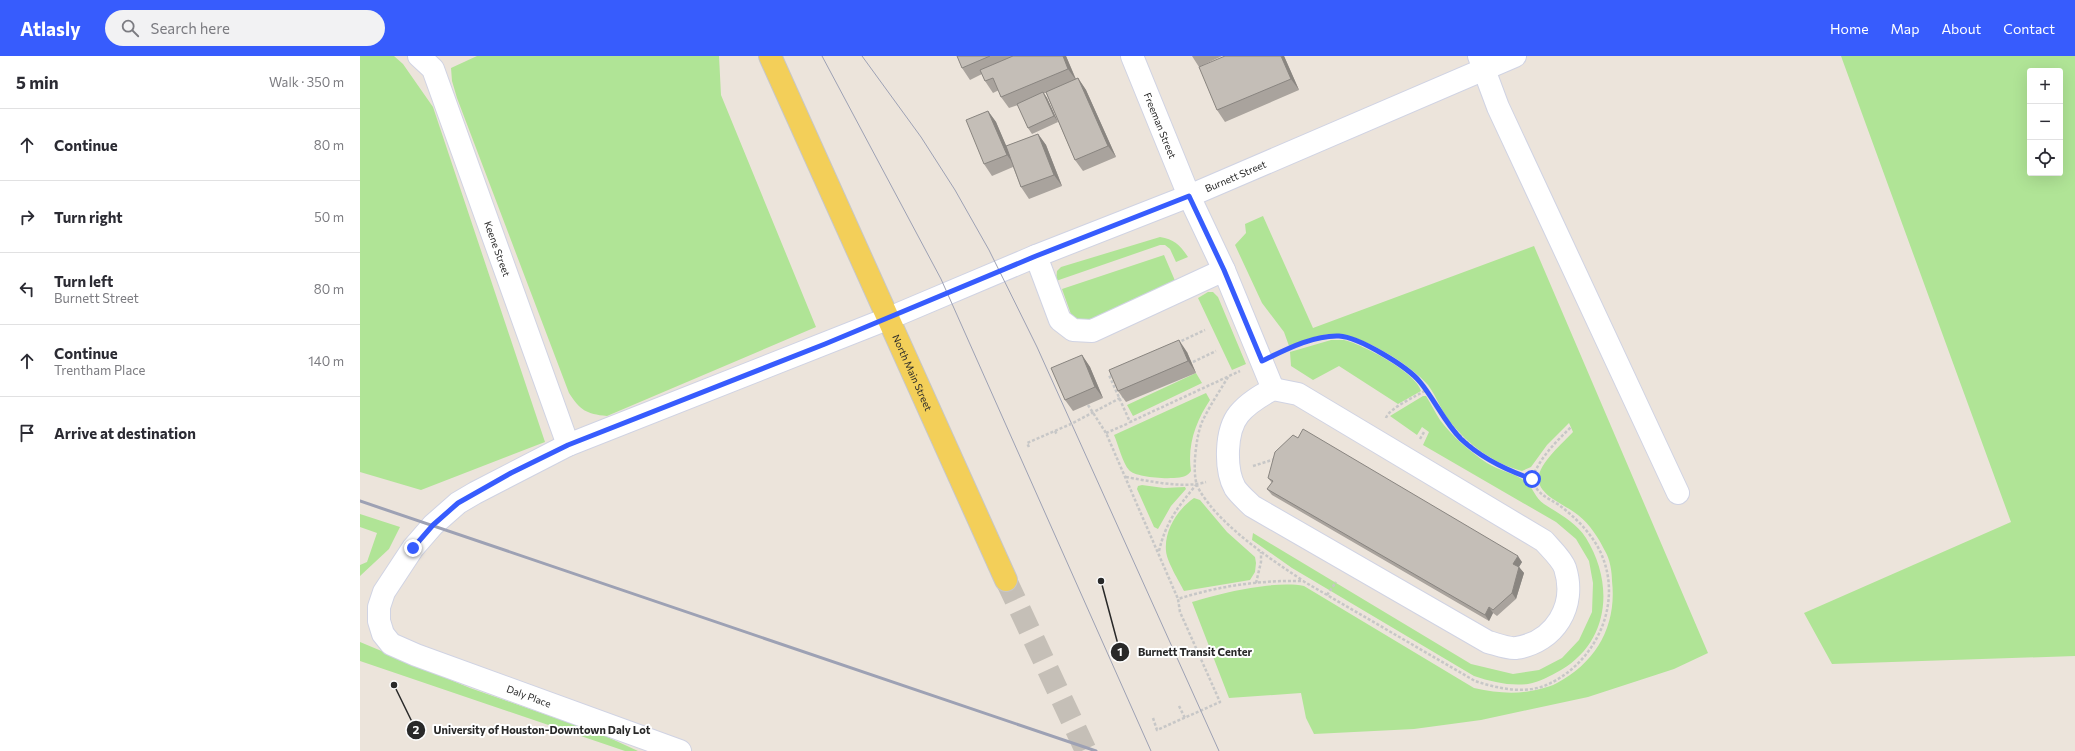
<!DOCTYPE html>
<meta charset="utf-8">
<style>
body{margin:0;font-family:Commissioner,sans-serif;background:#f2f2f3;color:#2b2b33}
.controls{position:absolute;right:12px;top:12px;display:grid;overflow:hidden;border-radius:4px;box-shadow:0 4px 16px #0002}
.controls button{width:36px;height:36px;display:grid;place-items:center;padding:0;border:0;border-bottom:1px solid #e1e1e2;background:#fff;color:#2b2b33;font:20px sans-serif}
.stop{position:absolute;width:12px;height:12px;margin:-9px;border:3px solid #375cfd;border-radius:50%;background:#fff}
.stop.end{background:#375cfd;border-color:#fff;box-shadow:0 1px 4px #0008}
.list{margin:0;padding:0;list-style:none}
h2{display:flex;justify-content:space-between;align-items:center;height:52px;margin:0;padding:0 16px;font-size:17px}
h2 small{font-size:13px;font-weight:400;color:#7c7c81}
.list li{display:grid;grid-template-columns:26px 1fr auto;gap:12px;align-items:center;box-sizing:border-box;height:72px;padding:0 16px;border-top:1px solid #e1e1e2}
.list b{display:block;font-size:15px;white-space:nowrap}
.list p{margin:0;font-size:13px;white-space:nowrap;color:#7c7c81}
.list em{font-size:13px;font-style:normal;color:#7c7c81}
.icon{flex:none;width:22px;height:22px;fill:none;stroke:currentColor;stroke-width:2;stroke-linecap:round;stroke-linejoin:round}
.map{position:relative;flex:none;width:1715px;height:695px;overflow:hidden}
header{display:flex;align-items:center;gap:24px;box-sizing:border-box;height:56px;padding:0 20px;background:#375cfd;color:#fff}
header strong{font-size:19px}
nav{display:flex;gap:22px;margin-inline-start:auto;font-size:14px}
.search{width:280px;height:36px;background:#f2f2f3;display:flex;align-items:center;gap:10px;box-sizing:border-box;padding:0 14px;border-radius:22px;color:#7c7c81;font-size:15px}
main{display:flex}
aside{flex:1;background:#fff}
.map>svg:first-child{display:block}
</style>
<header>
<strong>Atlasly</strong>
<div class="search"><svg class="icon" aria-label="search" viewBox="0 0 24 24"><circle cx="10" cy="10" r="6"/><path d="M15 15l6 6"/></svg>Search here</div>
<nav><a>Home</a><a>Map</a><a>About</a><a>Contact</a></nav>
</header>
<main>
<aside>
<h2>5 min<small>Walk · 350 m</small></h2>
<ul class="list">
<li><svg class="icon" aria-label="ahead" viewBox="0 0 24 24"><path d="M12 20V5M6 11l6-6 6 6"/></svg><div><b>Continue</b></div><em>80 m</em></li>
<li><svg class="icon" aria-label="right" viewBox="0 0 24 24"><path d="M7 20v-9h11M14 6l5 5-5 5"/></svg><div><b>Turn right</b></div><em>50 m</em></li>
<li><svg class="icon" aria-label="left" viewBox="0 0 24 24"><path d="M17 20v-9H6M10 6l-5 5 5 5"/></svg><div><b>Turn left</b><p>Burnett Street</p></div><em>80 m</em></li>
<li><svg class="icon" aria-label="ahead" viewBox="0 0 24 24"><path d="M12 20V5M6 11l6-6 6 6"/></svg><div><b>Continue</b><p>Trentham Place</p></div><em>140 m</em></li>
<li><svg class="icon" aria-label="arrive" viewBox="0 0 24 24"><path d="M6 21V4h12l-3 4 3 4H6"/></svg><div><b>Arrive at destination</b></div></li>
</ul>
</aside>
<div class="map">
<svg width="1715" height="695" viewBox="0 0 1715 695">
<rect width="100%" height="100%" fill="#ece4db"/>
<path fill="#b0e496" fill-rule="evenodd" d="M0,0H34L43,8L73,51L185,386L61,434L0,416Z
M117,0H359L361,39L456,271L247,360C226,358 220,354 209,337L97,42L92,25L91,12Z
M1481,0H1715V600L1472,608L1444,557L1651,466ZM1670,15H1700V117H1670Z
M903,160L953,272L1174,190L1348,597L1314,613L1228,641L1121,664L1054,673L954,678L946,662L941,637L869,642L832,546C860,537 916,524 944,530L1114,632C1138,637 1156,639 1180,633C1186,631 1192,630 1197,627C1237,606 1257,569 1252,525C1252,516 1250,503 1245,495C1239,483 1230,468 1218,459C1206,449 1184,442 1179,427C1174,411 1203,387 1213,376L1209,367L1187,389L1171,411L1162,415C1135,408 1110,390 1092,368C1082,357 1077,341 1068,329C1051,309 1003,279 976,278C961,277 944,285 929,290L924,276L902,247L875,189L886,177L885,168Z
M800,181C814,183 820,189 828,201L816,206L810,193L805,189H800L696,225L697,215L701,211Z
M804,199L816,227L732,264L723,265L712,261L702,233Z
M848,236H853L858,241L886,308L872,314L838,242Z
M971,284C975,284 980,284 984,284C1002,288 1057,317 1061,335L1038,348L979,310L953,324L931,310L930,296Z
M836,317L842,327L773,360L767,349Z
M846,337L850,344C836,365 827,389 831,415C830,416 829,418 827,419C819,425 775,422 769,414C763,408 758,388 754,379Z
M1063,340H1066C1071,348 1075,356 1080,364C1093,381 1109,395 1127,407C1138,414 1154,417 1165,425C1173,431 1175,442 1184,448C1199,458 1216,466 1226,482C1254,527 1250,585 1201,614C1190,620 1180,626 1168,628C1149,630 1132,626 1114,620L932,512L892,484L893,477L1111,608L1153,618L1179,614L1202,602L1219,584L1232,556L1233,527L1229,505L1216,483L1196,466L1063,389L1069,376L1062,371L1057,379L1030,360Z
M782,429L804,432L825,431L826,433L811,450L798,473L794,471L777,433L778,430Z
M834,442L840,444L867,476L895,501L896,507L895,516L890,524L824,535C819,525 807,506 806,495C804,474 818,453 834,442Z
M0,458L40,471L29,493L0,520V509L7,506L17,477L0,471Z
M0,586L110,632L241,678L278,695H265L0,605Z"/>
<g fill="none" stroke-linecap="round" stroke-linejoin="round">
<path stroke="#c5bfb7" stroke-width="22" stroke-dasharray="22 11" stroke-linecap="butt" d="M646,524L726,695"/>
<defs>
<g id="minor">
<path id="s1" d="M59,0L73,13L208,389"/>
<path id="s2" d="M772,0L829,140L864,214L913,333"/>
<path d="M1119,0L1138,51L1318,437"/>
<path d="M676,200L700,264L713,274L732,275L864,214"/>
<path d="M913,333L938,338L1184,485C1190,492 1202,503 1205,512C1217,550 1195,586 1156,592C1148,593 1136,588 1128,586L892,450C886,444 879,438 875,432C865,414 865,375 879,358C888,347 900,340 913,333Z"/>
<path id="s3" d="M320,695L56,599L31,588L23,578L19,565V551L24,536L53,492L73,469L98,447L115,437L208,389L527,263L676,200L829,140L1155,0"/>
</g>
<g id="major">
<path id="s4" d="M410,0L646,524"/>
</g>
</defs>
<use href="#minor" stroke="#d0d3e3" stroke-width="24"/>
<use href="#major" stroke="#c7c7c7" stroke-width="24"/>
<path stroke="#c7c7c7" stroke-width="2.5" stroke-dasharray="3 2" stroke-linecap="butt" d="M817,287L845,274
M923,296C939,288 961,280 979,280C1004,281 1052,315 1066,334
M833,306L856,295
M753,318L749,319L770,366L880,315
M868,321C859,336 849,351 842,366C836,380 832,416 837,429C840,437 847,445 852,452C879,482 909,502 942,524
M728,349L746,377L818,543
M1026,362C1029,352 1057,340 1066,334C1096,382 1119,403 1172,423
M695,375L697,379
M746,377L769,367
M1060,383L1064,376
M893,410L915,403
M766,421C789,425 824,433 846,426
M799,495C806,466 817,452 836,429
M896,527L901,506V496
M967,539L976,526
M819,650L825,662
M793,662L797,674L860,646L820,556L818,543C858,530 901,524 943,525L1115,625C1136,632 1162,638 1184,630C1231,611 1260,557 1245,508C1238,484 1219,464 1199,449C1187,441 1177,439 1172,423C1180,401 1195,387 1211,371"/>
<use href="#minor" stroke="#fff" stroke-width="22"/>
<use href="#major" stroke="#f3cf59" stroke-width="22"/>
<path stroke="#9da1b4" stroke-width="1" d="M462,0L581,223L791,695
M502,0L561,81L595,134L629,194L677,291L859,695"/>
<path stroke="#9da1b4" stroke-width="3" d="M0,445L736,695"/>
<path stroke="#c7c7c7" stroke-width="2.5" stroke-dasharray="3 2" stroke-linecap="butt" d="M669,391L667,387L711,368L764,340"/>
</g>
<path fill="#a9a39d" d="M597,0H706L716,23L718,22L726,34L756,101L723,115L715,104L686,37H684L687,42L698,66L672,78L668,72L658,49L649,52L641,41L639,34L633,37L625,25L622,18L610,24L602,12Z
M832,0H862L839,11Z
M924,0L939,34L865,66L857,54Z
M628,55L636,66L646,90L678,78L686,89L702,130L669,143L661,131L653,111L632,120L624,108Z
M827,296L836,317L766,346L758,335Z
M722,299L730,311L743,342L713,355L705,344Z
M908,422L1162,506L1159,511L1164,517L1156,543L1137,560L1133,557L1129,565L912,439L907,433L912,427Z"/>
<path fill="#898580" d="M703,0H706L716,24L708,13Z
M921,0H924L939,34L931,23Z
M718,22L726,34L756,101L748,90Z
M683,36L687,42L698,66L694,60Z
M628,55L636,66L655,110L647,99Z
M678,78L686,89L702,130L694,119Z
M819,284L827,296L836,317L828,305Z
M722,299L730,311L743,342L735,331Z
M1158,500L1162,506L1157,514L1153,508Z
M1159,511L1164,517L1156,543L1152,537Z
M1129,551L1133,557L1129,565L1125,559Z"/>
<path fill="#c4beb7" stroke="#898580" d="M597,0H630L602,12Z
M653,0H703L708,13L641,41L633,22L625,25L620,14Z
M865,0H921L931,23L857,54L839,11Z
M718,22L748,90L715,104L686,36Z
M683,36L694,60L668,72L657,48Z
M628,55L647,99L624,108L606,64Z
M678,78L694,119L661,131L646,90Z
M819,284L828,305L758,335L749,314Z
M722,299L735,331L705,344L691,312Z
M943,373L1158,500L1153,508L1159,511L1152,537L1133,554L1129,551L1125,559L907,433L913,425L908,422L915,396L933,379L938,382Z"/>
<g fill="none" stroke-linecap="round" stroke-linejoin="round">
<path stroke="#375cfd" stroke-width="5" d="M53,492L73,469L98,447L151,417L208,389L465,288L676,200L829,140L864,214L902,305C925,294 953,279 979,280C999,281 1048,311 1060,326C1075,344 1084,366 1101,383C1121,402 1146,414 1172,423"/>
</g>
<g text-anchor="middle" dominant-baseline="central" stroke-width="4" stroke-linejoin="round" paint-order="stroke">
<g font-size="10" fill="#292929" stroke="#fff">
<text stroke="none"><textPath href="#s2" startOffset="75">Freeman Street</textPath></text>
<text stroke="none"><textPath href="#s3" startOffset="1325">Burnett Street</textPath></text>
<text stroke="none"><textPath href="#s1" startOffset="210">Keene Street</textPath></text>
<text stroke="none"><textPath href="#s4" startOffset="347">North Main Street</textPath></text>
<text transform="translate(169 640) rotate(20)">Daly Place</text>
</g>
</g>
<path fill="none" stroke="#292929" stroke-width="1.5" d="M741 525L760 596M34 629L56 674"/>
<g fill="#292929" stroke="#fff" stroke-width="1.5">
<circle cx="741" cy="525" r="4"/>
<circle cx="34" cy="629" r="4"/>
<circle cx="760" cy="596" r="10"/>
<circle cx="56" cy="674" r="10"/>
</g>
<g font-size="12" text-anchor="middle" font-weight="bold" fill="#fff">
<text x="760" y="600">1</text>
<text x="56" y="678">2</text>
</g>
<g font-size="11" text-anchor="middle" font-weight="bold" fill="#292929" stroke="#fff" stroke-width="4" stroke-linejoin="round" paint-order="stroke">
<text x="835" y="600">Burnett Transit Center</text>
<text x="182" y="678">University of Houston-Downtown Daly Lot</text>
</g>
</svg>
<div class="controls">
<button>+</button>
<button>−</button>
<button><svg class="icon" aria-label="locate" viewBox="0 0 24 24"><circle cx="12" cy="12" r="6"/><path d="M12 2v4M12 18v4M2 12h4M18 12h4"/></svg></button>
</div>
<div class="stop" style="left:1172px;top:423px"></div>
<div class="stop end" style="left:53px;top:492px"></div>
</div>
</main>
